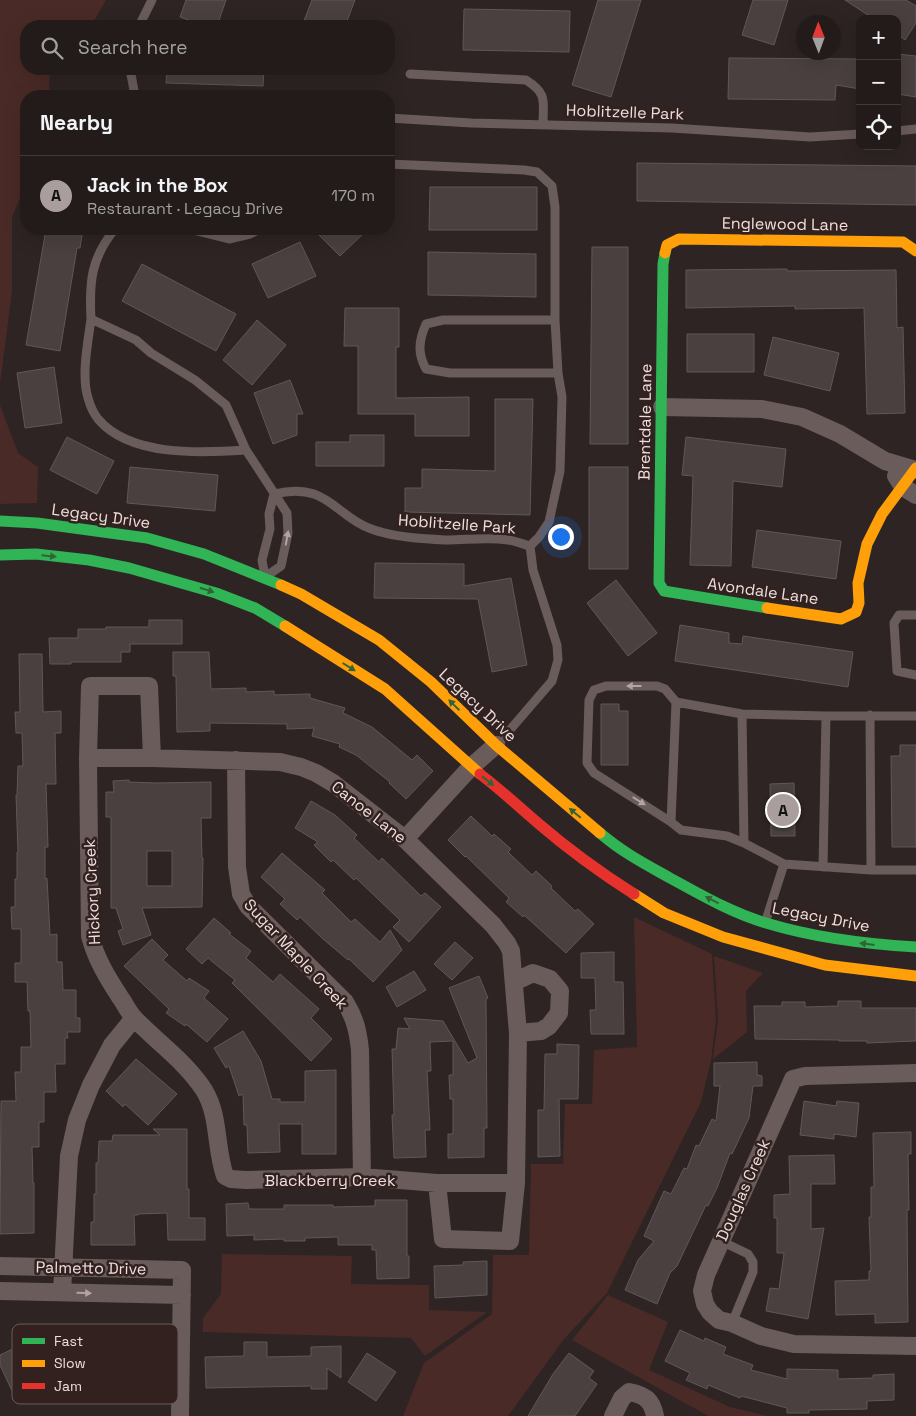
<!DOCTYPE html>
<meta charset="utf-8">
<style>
body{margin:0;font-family:"Space Grotesk",sans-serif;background:#2a2423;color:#f1f3f6}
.controls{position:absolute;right:15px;top:15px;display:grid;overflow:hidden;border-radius:10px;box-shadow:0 5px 20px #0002}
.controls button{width:45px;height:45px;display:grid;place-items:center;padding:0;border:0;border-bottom:1px solid #3f3939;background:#221b1a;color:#f1f3f6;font:25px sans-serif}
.compass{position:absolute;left:796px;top:15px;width:45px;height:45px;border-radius:50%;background:#221b1a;box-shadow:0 5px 20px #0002;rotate:359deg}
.you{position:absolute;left:560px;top:536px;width:18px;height:18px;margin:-12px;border:4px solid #fff;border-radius:50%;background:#1a73e8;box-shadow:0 0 0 8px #1a73e833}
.badge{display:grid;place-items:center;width:32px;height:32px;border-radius:50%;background:#a99e9d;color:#111;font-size:16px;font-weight:700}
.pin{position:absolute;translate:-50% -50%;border:2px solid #fff;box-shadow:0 1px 5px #0006}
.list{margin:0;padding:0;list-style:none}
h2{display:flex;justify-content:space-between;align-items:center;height:65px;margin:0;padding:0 20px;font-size:21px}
h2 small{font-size:16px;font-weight:400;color:#a2a1a2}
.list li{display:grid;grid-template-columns:32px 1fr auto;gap:15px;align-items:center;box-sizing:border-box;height:80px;padding:0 20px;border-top:1px solid #3f3939}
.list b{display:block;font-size:19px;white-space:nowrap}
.list p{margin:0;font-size:16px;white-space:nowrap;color:#a2a1a2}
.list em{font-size:16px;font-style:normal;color:#a2a1a2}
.icon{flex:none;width:28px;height:28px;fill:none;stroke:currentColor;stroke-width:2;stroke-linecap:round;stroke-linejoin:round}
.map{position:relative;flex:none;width:916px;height:1416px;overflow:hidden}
.search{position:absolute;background:#221b1a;box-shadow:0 5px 20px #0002;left:20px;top:20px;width:375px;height:55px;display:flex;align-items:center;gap:12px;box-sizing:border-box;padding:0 18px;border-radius:20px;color:#a2a1a2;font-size:19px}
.panel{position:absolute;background:#221b1a;box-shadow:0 5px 20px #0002;left:20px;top:90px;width:375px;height:145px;border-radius:20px}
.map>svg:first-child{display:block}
</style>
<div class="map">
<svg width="916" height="1416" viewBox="0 0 916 1416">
<rect width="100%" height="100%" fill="#2d2423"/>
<path fill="#492a26" d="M0,0H106L91,26H26V69H50L49,96H26V183L12,218V291L0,384Z
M0,405L18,453L38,467L37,503L0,504Z
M634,917L712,954L716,1019L711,1061L701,1102L607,1293L564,1339L508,1416H403L424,1363L492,1314L493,1255H529L531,1164H563L565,1104H592L594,1050L637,1047Z
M714,956L763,973L746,991L747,1032L713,1059L718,1019Z
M222,1254L352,1256L351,1284L429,1285V1310L487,1312L425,1356L411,1338L203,1332V1318L221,1294Z
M608,1295L668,1322L649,1370L730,1407L767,1416H708L572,1340Z"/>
<path fill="#49403f" stroke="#605857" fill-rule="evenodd" d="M186,0H226L217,26H206L180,17Z
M312,0H355L345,26H302Z
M598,0H641L611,97L572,85Z
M753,0H788L774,45L742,35Z
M845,0H906L916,6V23L905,40L897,34V19H874Z
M464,9L570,11L569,52L463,50Z
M897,54L916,56V97L897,94Z
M729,58L860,59V89L836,85L835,100L728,99Z
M167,69H264L263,86L166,83Z
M637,163L916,166V205L637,201Z
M430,187H537V230H429Z
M46,229H83L80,248H77L60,351L26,345Z
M313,229H368L340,256Z
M300,242L316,276L268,298L252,264Z
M592,247H628V444H590Z
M428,252L536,254V297L428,295Z
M142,264L236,314L216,351L122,301Z
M787,269V271L896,270L897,328L903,327L905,413L867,414L864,308L795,309V306L686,308V270Z
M345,308H399V347H396V398L469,397V436H415V414H358V346H344Z
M257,320L286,345L252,385L223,360Z
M687,334H754V372H687Z
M773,337L839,353L830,391L764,375Z
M54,367L62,423L25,428L17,373Z
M290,380L303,414H297V435L273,444L254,393Z
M495,399H533L530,515L405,512V488H422V469L495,471Z
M350,435H384V466H316V442H350Z
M67,437L114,461L97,494L50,470Z
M686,437L786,449L782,487L733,481L731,566L690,565L693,476L682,475Z
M130,467L218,475L215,511L127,503Z
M589,467H628V569H589Z
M757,530L841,541L836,579L752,567Z
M375,563L464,564V586L511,578L527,665L492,672L478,599L374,598Z
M616,580L657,633L628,656L587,603Z
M149,620H182V644H130V652H121V662H71V664H50L49,638H78V629H106V627H149Z
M680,625L729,633V643L742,644L743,636L853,652L848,687L675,661Z
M173,652H209L211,689L246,688V692L274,691V695L310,694V698L345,708L343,713L372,727L412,760L417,755L433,771L406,799L389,783L390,782L356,755L339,747L340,744L312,736L314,728L287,729V724L210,723V731L177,732L176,676H173Z
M19,654H42L43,712L61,711V733H55L56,784H46L48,847H45V879L47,878L50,935L57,934V962H62L63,990H76V1018H80V1032H67L68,1038H65V1064H55L56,1092H44V1122H39V1147H32L33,1183H34V1233L0,1234L1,1101H16L15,1072H21V1047H31L30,1011H28L27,982H15V963H21V929H12L11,907H15V879H17V852H18L16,795H17L18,766H23L22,733H16L15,712H20Z
M601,704H619V711H628V765H601Z
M900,745H916V847H892L891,756H900Z
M129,780V782L157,783L211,782V818H201L202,858H203L202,907L142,908L151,935L123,945L118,931L123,929L116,908H111V817H106V792H114L113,781ZM147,851H172V886H147Z
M794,783L795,836H771L770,784Z
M311,801L335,815L357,835L354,838L379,862L382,858L421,896L425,893L441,907L409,942L393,927L400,920L356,878L354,880L333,860L331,862L314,845L318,842L295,828Z
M471,816L492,836L494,834L511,849L508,852L532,875L536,871L552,886L551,888L575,911L578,909L594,924L566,953L524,915L523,917L506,902L509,898L466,856L465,857L448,840Z
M282,853L325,890L322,893L351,922L355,919L380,942L390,930L402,950L373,982L349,959L348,960L323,939L300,917L297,920L280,904L285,899L261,877Z
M214,918L231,933L229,934L251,951L246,958L273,982L280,974L319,1009L311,1018L332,1039L311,1061L232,983L235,980L208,958L202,964L186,949Z
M152,939L168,955L163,960L187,981L189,978L209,991L204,998L228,1019L207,1042L186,1024L185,1026L166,1013L169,1009L124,966Z
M455,942L473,958L452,980L434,964Z
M614,952V982H623L624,1034H591L590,1010H596L595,978H581V953Z
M414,971L426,990L397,1007L386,987Z
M479,976L488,998L486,999L487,1128H484V1157L448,1158V1134H453V1099H450L449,1075H453V1041L430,1042L431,1071H427L430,1130H425L426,1157L394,1158L392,1115H394L392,1049H396L398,1028L410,1029L404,1018L443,1021L468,1063L477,1058L449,988Z
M838,1001H861V1008H916V1041L867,1043V1041H839V1040L755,1039L754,1006H782V1002H805V1007L838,1006Z
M243,1031L261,1061L272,1099H280V1102H305V1071L336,1070V1154H302V1124H279L280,1152L248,1153L247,1125H244L243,1094L239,1096L229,1066L226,1068L214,1048Z
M557,1044L579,1045L578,1099H559L560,1156L538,1157V1110H544L545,1054H557Z
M136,1059L177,1094L148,1125L125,1104L123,1107L106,1091Z
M757,1062V1075L762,1076V1086H753L749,1118L732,1154L730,1153L717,1188L708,1206L706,1205L677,1266L670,1273L657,1304L625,1290L638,1260L654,1241L644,1236L664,1191L671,1194L684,1168L687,1169L696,1145L699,1146L712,1119L716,1121L720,1086H714V1063Z
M804,1101L836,1106L837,1101L859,1103L856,1137L834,1134V1139L800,1135Z
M153,1129H187V1189H189V1218H205V1240H168L167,1213L138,1214V1215H134L135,1245H91V1222H94V1194H96V1163H98L99,1141H112L113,1135H160Z
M911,1132V1154H908L909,1210H907L908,1322L875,1323V1314L836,1315L835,1281L869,1280V1271H871L869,1217H871V1187H874L873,1133Z
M834,1155L835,1184H811V1229L824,1228L808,1319L766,1311L770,1288L779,1289L784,1253H777V1218H774V1195L790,1194L789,1156Z
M375,1200H407V1256H409V1278L377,1279L376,1250H372V1245H338V1237L305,1238V1241H284V1239L254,1240V1235L227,1236L226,1204L248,1203L249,1209H284V1205H333V1207L375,1206Z
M487,1261V1295L435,1298L434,1266L463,1265V1262Z
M680,1330L704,1341L705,1338L726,1347L723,1354L753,1365L751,1370L787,1379V1369L838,1370V1379L873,1378V1375L894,1374V1400L867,1401V1409L809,1410V1413H787V1408L741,1396L740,1398L708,1385L707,1389L686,1380L690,1373L665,1361Z
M244,1342H267V1357L311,1356V1347L341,1346V1378L327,1368V1389H311V1386L206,1388L205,1357L244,1356Z
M17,1347L34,1384L13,1393L0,1365V1355Z
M367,1353L396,1372L376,1401L348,1382Z
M569,1353L594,1371L589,1378L597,1384L575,1416H528L553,1374Z"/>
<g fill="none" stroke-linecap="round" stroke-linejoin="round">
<path stroke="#695c5a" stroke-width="9" d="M139,26L152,0
M130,69L135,96
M410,74L526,80C548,94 543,101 543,124
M389,118L471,123L672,128L810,137L860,134
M897,131L916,129
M389,164L524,170L537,172L552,186L555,207V320L558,373L562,397L560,471L549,522L539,537L530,546
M115,229C91,258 89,282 91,319L136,340L151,353L195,380L226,405L246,450L287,513L288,533L281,566L265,577L262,560L270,529L269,514L274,494
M189,229L229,239L250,234L260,229
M91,319C88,342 81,376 88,398C90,405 94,414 98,419C130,457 201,453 246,450
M555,320H443L426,324C419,340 417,353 426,369L450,373H558
M274,494C331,480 335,521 381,532C402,538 425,539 446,540C467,540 487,537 508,540C515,541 523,544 530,546L533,570L557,645L558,660L552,681L497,745
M916,615H899L894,623L897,671L916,675
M742,714L744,843
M671,822L594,773L587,763L589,700L594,690L606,686H657L665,689L676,702
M784,864L871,870L870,715
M823,867L826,716
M871,870H916
M765,923L784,864L744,843L727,836L681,830L671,822L676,702L742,714L826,716H916
M721,1241L748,1254L753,1262V1272L732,1323"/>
<path stroke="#695c5a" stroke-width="18" d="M662,407L762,409L802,417L840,434L885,461L916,470
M896,476L903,487L916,495
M88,758H152L280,762L301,767L316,773L333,783L405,839L493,925L507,943L511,951L518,1033L516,1183L510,1241L443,1239L437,1183
M152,758L149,686H90L88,758L90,936C96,959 107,977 120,997C125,1004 129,1013 135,1019C158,1043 186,1062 204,1090C220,1116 215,1148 225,1176L231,1179L246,1180L362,1177L437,1183H516
M236,760L237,867L241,894L248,906L345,1002C355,1018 358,1031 360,1050L362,1177
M405,839L471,767L496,745
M514,982L533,973L550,979L560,991L559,1013L549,1026L541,1031L518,1033
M916,1073L805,1076L793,1079L706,1275L702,1291L705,1304L710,1312L719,1320L732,1323L761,1336L794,1344L916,1346
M0,1266L182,1270L180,1416
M0,1291L182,1295
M62,1292L69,1156L77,1120L91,1085L112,1045L134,1018
M613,1416L622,1398L629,1392C645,1395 652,1400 655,1416"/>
<path stroke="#30b455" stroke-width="11" d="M665,253L663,264L659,583L664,591L767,608
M0,521L37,523L147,538L204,554L281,585
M0,555L36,554L89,560L129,568L216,593L255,608L285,626
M600,833C622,852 645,864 670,878C701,895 732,913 766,923C815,938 865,944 916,947"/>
<path stroke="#ff9f0a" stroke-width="11" d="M665,253L667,245L679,239L903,242L916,251
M281,585L301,594L379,640L431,682L496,745L600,833
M767,608L841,619L856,612L859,603L858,583L867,544L882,514L916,468
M285,626L385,689L480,774
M634,894L664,913L723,937L825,965L916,976"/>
<path stroke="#e5322d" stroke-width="11" d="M480,774C501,790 519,807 539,824C568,849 601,873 634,894"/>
</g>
<defs><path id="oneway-solid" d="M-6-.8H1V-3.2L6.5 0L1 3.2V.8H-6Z" transform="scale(1.25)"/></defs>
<g fill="#b1a4a3">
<use href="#oneway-solid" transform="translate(287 538) rotate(-80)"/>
<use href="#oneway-solid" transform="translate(634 686) rotate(180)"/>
<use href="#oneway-solid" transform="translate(639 801) rotate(32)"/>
<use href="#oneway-solid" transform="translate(84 1293) rotate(1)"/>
</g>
<g fill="#316337">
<use href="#oneway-solid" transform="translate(49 556) rotate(6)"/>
<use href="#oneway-solid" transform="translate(207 590) rotate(17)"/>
<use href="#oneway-solid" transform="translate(349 667) rotate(32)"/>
<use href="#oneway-solid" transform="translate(454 705) rotate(-136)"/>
<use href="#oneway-solid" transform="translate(488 781) rotate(38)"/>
<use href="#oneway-solid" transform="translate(575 813) rotate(-140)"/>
<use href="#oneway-solid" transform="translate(712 900) rotate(-153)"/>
<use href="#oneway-solid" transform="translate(867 944) rotate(-173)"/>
</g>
<g text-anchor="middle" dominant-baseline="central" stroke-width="5" stroke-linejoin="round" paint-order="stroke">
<g font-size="16" fill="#ecdfde" stroke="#32211e">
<text transform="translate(625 112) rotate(2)">Hoblitzelle Park</text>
<text transform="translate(785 224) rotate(1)">Englewood Lane</text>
<text transform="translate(645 422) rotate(-89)">Brentdale Lane</text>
<text transform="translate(101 516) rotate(8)">Legacy Drive</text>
<text transform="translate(457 524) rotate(4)">Hoblitzelle Park</text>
<text transform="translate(763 591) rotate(8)">Avondale Lane</text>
<text transform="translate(478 705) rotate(43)">Legacy Drive</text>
<text transform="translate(369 812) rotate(38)">Canoe Lane</text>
<text transform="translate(92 892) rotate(-93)">Hickory Creek</text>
<text transform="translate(821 917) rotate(11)">Legacy Drive</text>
<text transform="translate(296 954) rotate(47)">Sugar Maple Creek</text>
<text x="330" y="1180">Blackberry Creek</text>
<text transform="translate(743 1190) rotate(-66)">Douglas Creek</text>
<text transform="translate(91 1268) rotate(1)">Palmetto Drive</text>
</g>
</g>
<rect x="12" y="1324" width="166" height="80" rx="8" fill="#32211e" stroke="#6a5a58" stroke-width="1"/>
<rect x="22" y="1338" width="23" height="6" fill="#30b455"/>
<rect x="22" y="1360" width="23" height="7" fill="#ff9f0a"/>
<rect x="22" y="1383" width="23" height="6" fill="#e5322d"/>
<g font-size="14" fill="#ecdfde">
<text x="54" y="1346">Fast</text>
<text x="54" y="1368">Slow</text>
<text x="54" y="1391">Jam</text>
</g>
</svg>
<div class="controls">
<button>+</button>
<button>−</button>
<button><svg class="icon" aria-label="locate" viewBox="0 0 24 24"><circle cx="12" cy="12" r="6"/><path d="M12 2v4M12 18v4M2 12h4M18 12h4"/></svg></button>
</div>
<svg class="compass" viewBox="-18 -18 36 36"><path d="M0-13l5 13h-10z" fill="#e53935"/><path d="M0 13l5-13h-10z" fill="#a2a1a2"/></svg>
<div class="you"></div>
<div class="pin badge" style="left:783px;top:810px">A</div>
<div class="search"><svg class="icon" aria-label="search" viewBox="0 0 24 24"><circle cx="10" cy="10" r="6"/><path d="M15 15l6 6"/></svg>Search here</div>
<section class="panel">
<h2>Nearby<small></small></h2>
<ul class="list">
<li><span class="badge">A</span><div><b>Jack in the Box</b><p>Restaurant · Legacy Drive</p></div><em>170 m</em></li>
</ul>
</section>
</div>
